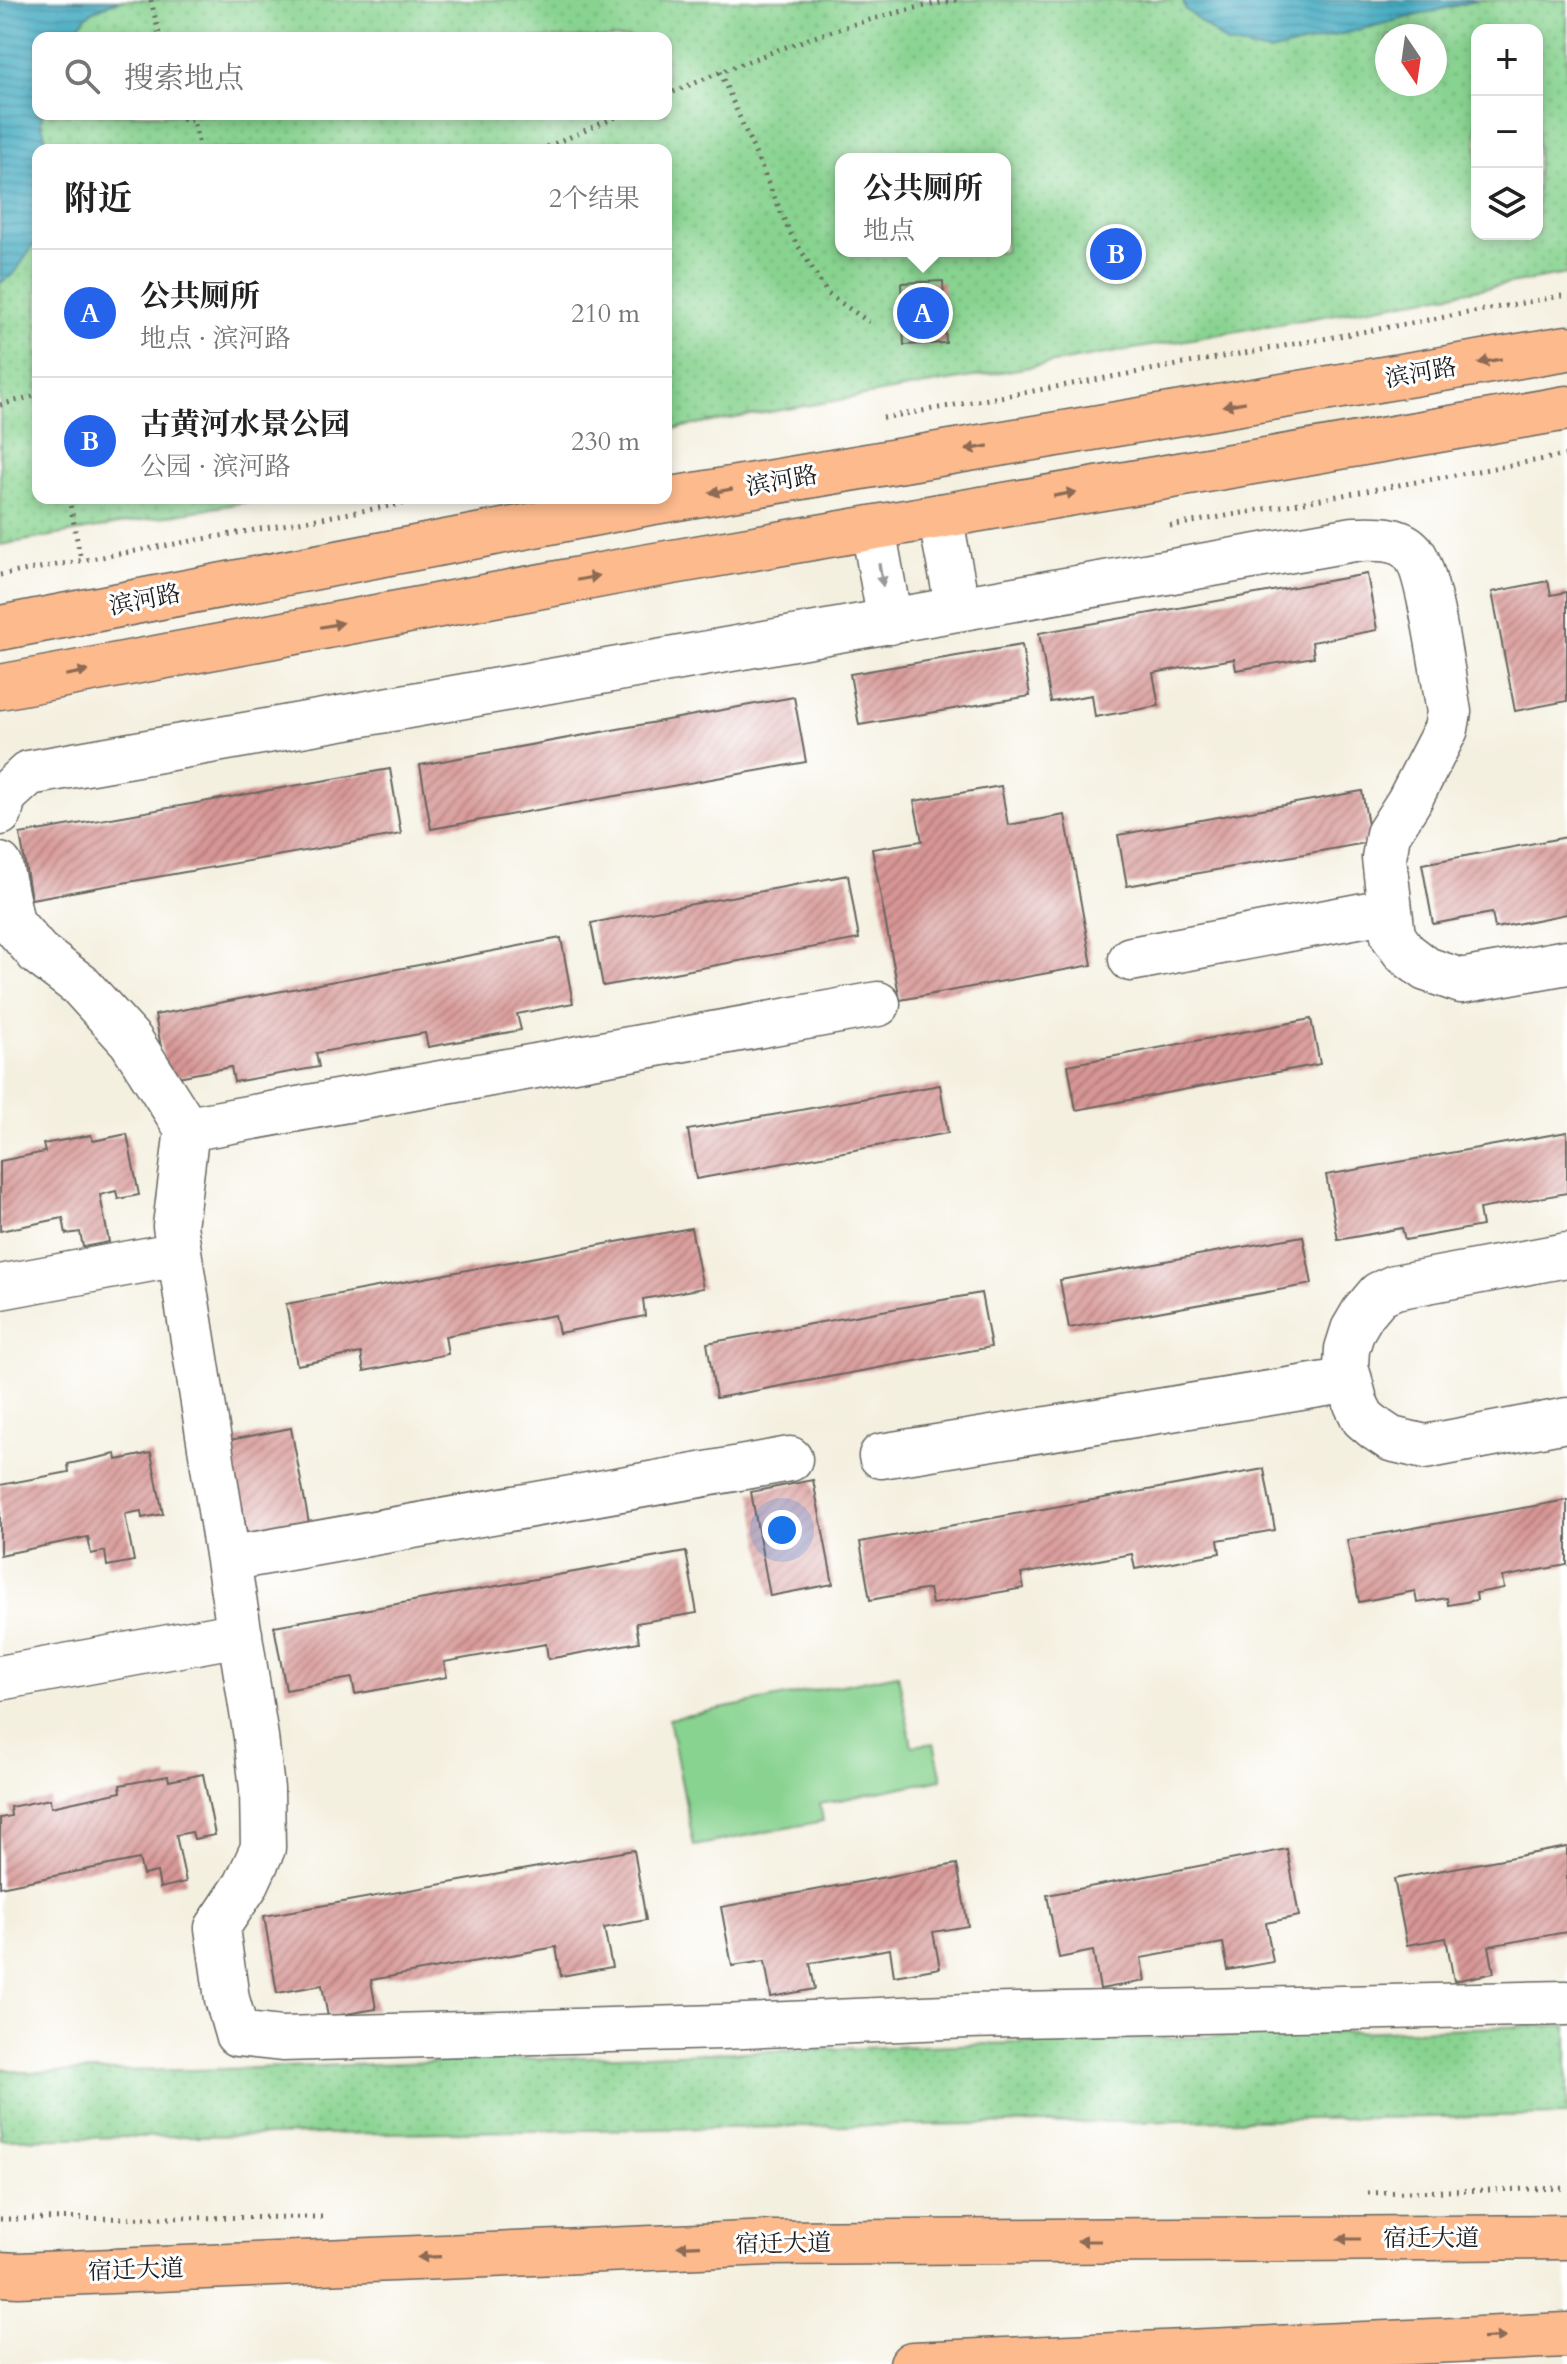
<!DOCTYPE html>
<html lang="zh">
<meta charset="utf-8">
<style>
body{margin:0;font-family:Cardo,"Noto Serif SC",serif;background:#f6f6f6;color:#222}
.controls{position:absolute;right:24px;top:24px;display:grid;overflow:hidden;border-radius:16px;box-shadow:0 4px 12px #0003}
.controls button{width:72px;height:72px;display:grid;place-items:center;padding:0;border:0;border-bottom:2px solid #e0e0e0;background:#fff;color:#222;font:40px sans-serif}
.compass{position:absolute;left:1375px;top:24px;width:72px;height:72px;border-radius:50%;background:#fff;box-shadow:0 4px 12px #0003;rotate:167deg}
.you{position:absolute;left:782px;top:1530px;width:28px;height:28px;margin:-20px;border:6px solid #fff;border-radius:50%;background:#1a73e8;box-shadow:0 0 0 12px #1a73e833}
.badge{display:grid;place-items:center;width:52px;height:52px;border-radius:50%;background:#2563eb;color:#fff;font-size:26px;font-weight:700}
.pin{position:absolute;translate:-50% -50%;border:4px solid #fff;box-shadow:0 2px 8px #0006}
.popup{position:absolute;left:835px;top:153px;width:176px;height:104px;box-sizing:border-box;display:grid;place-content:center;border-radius:16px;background:#fff;filter:drop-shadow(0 2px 6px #0005);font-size:26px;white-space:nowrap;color:#767676}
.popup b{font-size:30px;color:#222}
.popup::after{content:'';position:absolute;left:50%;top:100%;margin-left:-16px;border:16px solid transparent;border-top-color:#fff}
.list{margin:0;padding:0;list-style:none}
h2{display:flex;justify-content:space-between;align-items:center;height:104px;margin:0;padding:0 32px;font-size:34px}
h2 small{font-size:26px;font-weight:400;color:#767676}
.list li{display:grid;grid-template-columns:52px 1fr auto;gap:24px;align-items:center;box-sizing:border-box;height:128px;padding:0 32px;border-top:2px solid #e0e0e0}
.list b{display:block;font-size:30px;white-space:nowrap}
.list p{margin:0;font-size:26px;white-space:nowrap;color:#767676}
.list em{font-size:26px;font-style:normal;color:#767676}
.icon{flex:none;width:44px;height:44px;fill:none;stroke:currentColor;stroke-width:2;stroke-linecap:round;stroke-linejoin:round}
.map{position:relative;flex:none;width:1567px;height:2364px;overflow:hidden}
.search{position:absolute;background:#fff;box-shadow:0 4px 12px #0003;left:32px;top:32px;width:640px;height:88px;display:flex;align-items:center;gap:20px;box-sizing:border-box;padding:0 28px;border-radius:16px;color:#767676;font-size:30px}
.panel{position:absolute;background:#fff;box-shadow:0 4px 12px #0003;left:32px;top:144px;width:640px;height:360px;border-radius:16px}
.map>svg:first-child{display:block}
</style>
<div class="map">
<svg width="1567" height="2364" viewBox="0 0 1567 2364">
<defs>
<pattern id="grass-dots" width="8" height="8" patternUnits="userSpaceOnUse" patternTransform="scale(2)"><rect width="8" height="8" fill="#88d390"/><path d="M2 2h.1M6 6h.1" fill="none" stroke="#75b57c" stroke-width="1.8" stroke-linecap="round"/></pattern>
<pattern id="water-rules" width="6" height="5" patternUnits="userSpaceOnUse" patternTransform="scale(2)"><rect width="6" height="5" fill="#40a9c0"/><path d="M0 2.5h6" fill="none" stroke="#35899b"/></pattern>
<pattern id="building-hatch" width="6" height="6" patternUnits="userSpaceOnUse" patternTransform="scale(2)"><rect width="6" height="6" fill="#d79695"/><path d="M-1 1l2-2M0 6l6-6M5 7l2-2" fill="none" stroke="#ae7a79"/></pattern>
</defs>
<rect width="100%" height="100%" fill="#fff"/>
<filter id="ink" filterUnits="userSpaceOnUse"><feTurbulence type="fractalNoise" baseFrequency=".0125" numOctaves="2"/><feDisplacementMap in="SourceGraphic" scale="16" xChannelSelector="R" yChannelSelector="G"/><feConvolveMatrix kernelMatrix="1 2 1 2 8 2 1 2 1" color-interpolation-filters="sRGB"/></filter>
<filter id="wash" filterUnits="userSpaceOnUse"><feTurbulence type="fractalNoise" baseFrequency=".006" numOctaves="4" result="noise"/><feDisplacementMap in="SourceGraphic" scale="32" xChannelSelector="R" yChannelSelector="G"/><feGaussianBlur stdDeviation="1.8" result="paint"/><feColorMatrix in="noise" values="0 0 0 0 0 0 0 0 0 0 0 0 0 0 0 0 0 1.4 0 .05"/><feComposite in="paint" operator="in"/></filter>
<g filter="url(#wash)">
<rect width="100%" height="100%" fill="#f4f0e0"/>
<path fill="url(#grass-dots)" stroke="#527856" stroke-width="2" fill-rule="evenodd" d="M0,0H1567V274L666,430V150H38V498H269L0,545ZM1477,30H1537V234H1477ZM1387,36H1435V84H1387ZM38,38H666V114H38ZM841,159H1005V251H841Z
M1567,2025V2115L0,2139V2068L21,2072L191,2070Z"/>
<path fill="#88d390" stroke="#527856" stroke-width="2" d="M898,1674L912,1746L934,1743L942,1779L820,1804L823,1821L694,1846L669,1719Z"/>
<path fill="url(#water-rules)" stroke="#2e626e" stroke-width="2" d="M0,0H120C96,8 82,14 73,38H38V114H43L41,121L49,150H38V239L14,274L0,283Z
M1183,0H1479L1270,52L1227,44L1185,9Z"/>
<g id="blocks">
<path fill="url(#building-hatch)" d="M943,281L946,343L904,345L901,283Z
M1367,574L1377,630L1312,642L1314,657L1236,670L1234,659L1153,673L1159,706L1095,717L1092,695L1051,702L1039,633Z
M1548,581L1551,595L1567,592V701L1515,711L1492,592Z
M1022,645L1030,696L859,725L850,674Z
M794,697L806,762L431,829L420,765Z
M390,769L401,834L31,899L20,834Z
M1001,786L1008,825L1065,815L1092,965L900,1000L872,849L922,841L914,801Z
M1362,791L1371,842L1127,886L1118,835Z
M1567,837V914L1495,928L1492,913L1433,924L1422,864Z
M848,875L859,939L603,986L591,923Z
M561,938L573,1003L517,1014L521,1030L428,1047L425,1033L316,1053L319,1067L234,1082L231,1067L167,1079L155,1015Z
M1311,1019L1320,1064L1076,1110L1068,1065Z
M940,1085L948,1133L696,1179L688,1130Z
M1567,1132V1193L1479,1209L1482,1226L1405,1240L1402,1228L1338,1240L1326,1175Z
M127,1134L139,1195L118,1199L116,1191L100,1195L109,1242L83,1247L80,1232L66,1234L63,1218L0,1231V1161L45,1152L43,1144L91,1135L93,1141Z
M691,1228L703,1288L643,1299L645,1316L559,1333L555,1315L445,1336L448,1354L364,1371L361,1353L297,1365L286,1304Z
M1303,1236L1312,1284L1069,1328L1060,1280Z
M981,1293L991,1347L716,1398L707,1343Z
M291,1428L311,1534L249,1546L230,1440Z
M151,1453L163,1514L142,1518L141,1511L125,1514L134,1561L107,1566L105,1551L91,1554L88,1537L0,1555V1485L69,1472L68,1464L116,1454L117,1460Z
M1264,1469L1275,1530L1218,1540L1220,1553L1135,1569L1132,1554L1021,1574L1024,1588L932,1604L929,1589L870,1600L860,1542Z
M813,1480L833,1584L770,1596L751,1492Z
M1567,1500V1565L1502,1577L1504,1588L1476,1593L1477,1600L1448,1605L1447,1598L1417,1603L1415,1591L1359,1602L1347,1540Z
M686,1552L697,1613L636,1623L639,1642L548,1659L546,1644L444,1662L447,1677L355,1694L352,1678L286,1690L274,1626Z
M203,1774L215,1835L194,1839L192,1832L176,1835L186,1882L160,1888L157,1872L143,1875L139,1859L0,1887V1818L11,1816L10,1807L50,1799L51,1807L121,1792L120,1785L168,1776L169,1781Z
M1567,1847V1932L1489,1946L1494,1973L1454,1981L1446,1938L1407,1945L1394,1879Z
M1287,1849L1299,1916L1266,1923L1273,1962L1228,1970L1223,1943L1141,1958L1145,1981L1100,1989L1093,1951L1059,1958L1047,1895Z
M634,1850L646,1920L604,1928L612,1967L561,1976L556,1947L371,1980L376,2009L328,2017L322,1985L277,1993L264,1916Z
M957,1864L968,1926L933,1932L940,1968L894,1976L890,1949L810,1963L815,1989L771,1997L765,1961L732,1966L721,1907Z"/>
</g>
</g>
<g filter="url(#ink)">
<use href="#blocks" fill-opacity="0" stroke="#686661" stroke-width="2"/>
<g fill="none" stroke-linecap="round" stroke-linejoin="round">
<defs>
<path id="minor" d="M940,516L958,609
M873,528L890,622
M0,813L4,796L29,773L1354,539C1374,539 1399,536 1413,553C1429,571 1444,683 1449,712L1446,729L1409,801L1388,834L1384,858L1393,936L1405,953L1426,969L1461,981L1567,962
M0,865L12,923L38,953L80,985L131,1041L187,1129L175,1226L256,1737L262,1789L263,1848L246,1885L217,1928L227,1999L237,2034L282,2039L721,2027L968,2016L1567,2003
M1131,959L1390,910
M187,1129L878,1004
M1567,1255L1395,1287L1379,1294L1363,1313L1353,1330L1347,1349L1346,1366L1356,1404L1363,1418L1376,1429L1391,1439L1425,1447L1567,1420
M0,1287L179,1254
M881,1456L1350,1380
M228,1559L790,1459
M0,1678L240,1634"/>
<path id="major" d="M0,628L654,502L1567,348
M0,687L644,567L1567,408
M0,2274L18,2275L770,2243L1567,2237
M912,2364L1567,2335"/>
</defs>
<use href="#minor" stroke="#686661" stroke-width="47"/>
<use href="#major" stroke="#686661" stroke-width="47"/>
<path stroke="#686661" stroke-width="5" stroke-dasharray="2 6" stroke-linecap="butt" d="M151,0L160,38
M720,72L789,231L828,294L869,322
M666,95C760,55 856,17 957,0
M177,114L179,119L193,120L200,150
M540,150L623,114
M0,405L38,395
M883,418L1567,295
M69,498L81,561
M1170,526L1567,455
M0,575L435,498
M1368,2193L1567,2188
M0,2219L322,2217"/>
<use href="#minor" stroke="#fff" stroke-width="44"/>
<use href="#major" stroke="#fcba8d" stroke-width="44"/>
</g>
<defs><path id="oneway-solid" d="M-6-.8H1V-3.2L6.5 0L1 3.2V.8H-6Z" transform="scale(2)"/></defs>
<g fill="#8c6b54">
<use href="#oneway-solid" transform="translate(1490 361) rotate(170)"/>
<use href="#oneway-solid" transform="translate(1234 404) rotate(170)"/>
<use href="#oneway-solid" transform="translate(977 448) rotate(170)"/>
<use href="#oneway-solid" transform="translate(721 491) rotate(170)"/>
<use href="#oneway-solid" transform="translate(1065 494) rotate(-10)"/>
<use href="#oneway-solid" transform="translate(588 578) rotate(-11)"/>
<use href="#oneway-solid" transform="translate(332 625) rotate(-11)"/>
<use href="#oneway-solid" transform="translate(77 673) rotate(-11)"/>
<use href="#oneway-solid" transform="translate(1349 2239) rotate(180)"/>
<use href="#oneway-solid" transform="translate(1089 2241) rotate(180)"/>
<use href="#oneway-solid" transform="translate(689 2246) rotate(178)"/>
<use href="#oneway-solid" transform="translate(429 2257) rotate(178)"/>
<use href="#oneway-solid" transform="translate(1494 2338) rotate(-3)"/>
</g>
<use fill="#999" href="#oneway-solid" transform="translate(881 575) rotate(80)"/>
</g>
<g text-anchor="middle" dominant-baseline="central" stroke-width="6" stroke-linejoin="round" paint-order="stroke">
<g font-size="24" fill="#1c1c1c" stroke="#fff">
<text transform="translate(1421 373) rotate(-10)">滨河路</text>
<text transform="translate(782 481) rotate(-10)">滨河路</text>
<text transform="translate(145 600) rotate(-11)">滨河路</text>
<text x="1431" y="2238">宿迁大道</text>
<text transform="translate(783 2244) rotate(-1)">宿迁大道</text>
<text transform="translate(136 2270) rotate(-2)">宿迁大道</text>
</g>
</g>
</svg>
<div class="controls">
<button>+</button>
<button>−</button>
<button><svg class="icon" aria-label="layers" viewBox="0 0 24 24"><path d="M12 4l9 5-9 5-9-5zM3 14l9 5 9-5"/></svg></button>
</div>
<svg class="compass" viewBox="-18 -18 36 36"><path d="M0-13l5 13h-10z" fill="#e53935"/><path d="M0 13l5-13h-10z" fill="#767676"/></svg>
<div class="you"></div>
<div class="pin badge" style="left:923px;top:313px">A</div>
<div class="popup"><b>公共厕所</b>地点</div>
<div class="pin badge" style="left:1116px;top:254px">B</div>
<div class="search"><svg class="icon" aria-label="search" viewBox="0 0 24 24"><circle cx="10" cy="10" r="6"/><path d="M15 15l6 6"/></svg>搜索地点</div>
<section class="panel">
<h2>附近<small>2个结果</small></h2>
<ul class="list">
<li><span class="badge">A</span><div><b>公共厕所</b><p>地点 · 滨河路</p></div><em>210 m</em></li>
<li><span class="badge">B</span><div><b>古黄河水景公园</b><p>公园 · 滨河路</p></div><em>230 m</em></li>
</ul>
</section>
</div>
